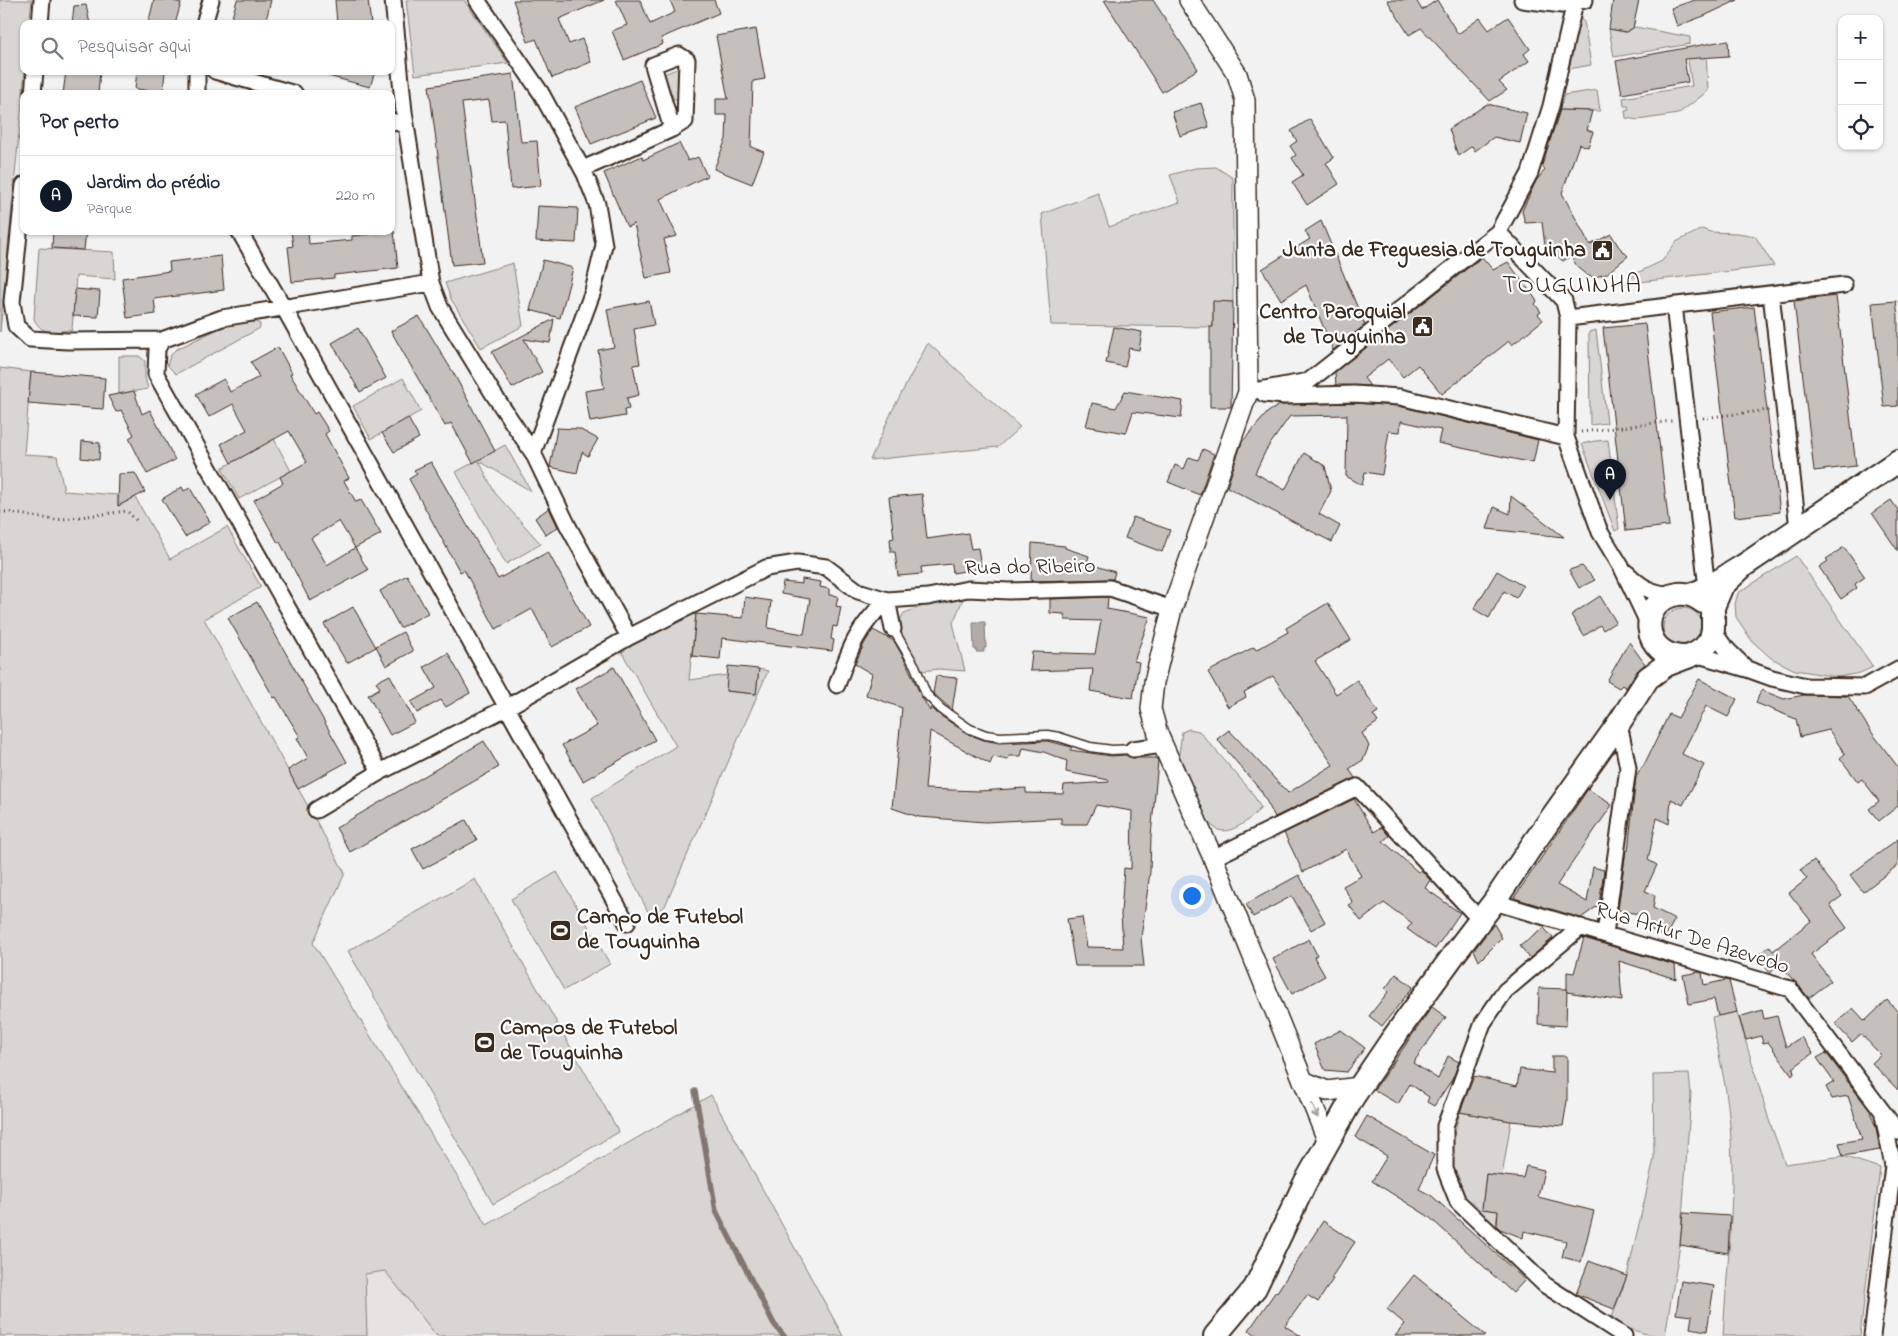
<!DOCTYPE html>
<html lang="pt">
<meta charset="utf-8">
<style>
body{margin:0;font-family:"Indie Flower",sans-serif;background:#f6f6f7;color:#1f2937}
.controls{position:absolute;right:15px;top:15px;display:grid;overflow:hidden;border-radius:10px;box-shadow:0 1px 4px #0004}
.controls button{width:45px;height:45px;display:grid;place-items:center;padding:0;border:0;border-bottom:1px solid #e0e1e3;background:#fff;color:#1f2937;font:25px sans-serif}
.you{position:absolute;left:1191px;top:895px;width:18px;height:18px;margin:-12px;border:4px solid #fff;border-radius:50%;background:#1a73e8;box-shadow:0 0 0 8px #1a73e833}
.badge{display:grid;place-items:center;width:32px;height:32px;border-radius:50%;background:#111827;color:#fff;font-size:16px;font-weight:700}
.pin{position:absolute;translate:-50% -41px;filter:drop-shadow(0 1px 2px #0008)}
.pin::after{content:'';position:absolute;top:26px;width:18px;height:15px;background:inherit;clip-path:polygon(0 0,100% 0,50% 100%)}
.list{margin:0;padding:0;list-style:none}
h2{display:flex;justify-content:space-between;align-items:center;height:65px;margin:0;padding:0 20px;font-size:21px}
h2 small{font-size:16px;font-weight:400;color:#747a83}
.list li{display:grid;grid-template-columns:32px 1fr auto;gap:15px;align-items:center;box-sizing:border-box;height:80px;padding:0 20px;border-top:1px solid #e0e1e3}
.list b{display:block;font-size:19px;white-space:nowrap}
.list p{margin:0;font-size:16px;white-space:nowrap;color:#747a83}
.list em{font-size:16px;font-style:normal;color:#747a83}
.icon{flex:none;width:28px;height:28px;fill:none;stroke:currentColor;stroke-width:2;stroke-linecap:round;stroke-linejoin:round}
.map{position:relative;flex:none;width:1898px;height:1336px;overflow:hidden}
.search{position:absolute;background:#fff;box-shadow:0 1px 4px #0004;left:20px;top:20px;width:375px;height:55px;display:flex;align-items:center;gap:12px;box-sizing:border-box;padding:0 18px;border-radius:10px;color:#747a83;font-size:19px}
.panel{position:absolute;background:#fff;box-shadow:0 1px 4px #0004;left:20px;top:90px;width:375px;height:145px;border-radius:10px}
.map>svg:first-child{display:block}
</style>
<div class="map">
<svg width="1898" height="1336" viewBox="0 0 1898 1336">
<rect width="100%" height="100%" fill="#f3f2f2"/>
<filter id="ink" filterUnits="userSpaceOnUse"><feTurbulence type="fractalNoise" baseFrequency=".02" numOctaves="2"/><feDisplacementMap in="SourceGraphic" scale="10" xChannelSelector="R" yChannelSelector="G"/><feConvolveMatrix kernelMatrix="1 2 1 2 8 2 1 2 1" color-interpolation-filters="sRGB"/></filter>
<g filter="url(#ink)">
<path fill="#e6e3e2" d="M385,1271L437,1336H367L365,1274Z"/>
<path fill="#d8d5d2" stroke="#8a8078" d="M0,0H32L29,24H24L25,71L0,332Z
M406,0H464L508,63L415,75Z
M1581,19L1584,22L1591,65L1569,69L1578,21Z
M1635,27L1690,37V44L1614,57L1609,29L1626,32Z
M1686,48L1706,50L1708,91L1678,114L1638,120L1626,118L1625,111L1629,110L1628,106H1624L1623,98L1692,86Z
M679,68L678,98L674,100L664,74Z
M1597,90L1600,111L1559,110L1564,95Z
M1216,167L1233,178V302H1213V327L1051,325L1042,214L1098,193L1109,227L1180,202L1170,175L1195,168Z
M1702,229L1710,232L1738,233L1755,236L1774,266L1623,284L1637,273L1662,261L1676,242Z
M39,248L114,252L115,279L76,276L72,330C55,331 43,337 34,319Z
M513,263L523,326L481,348L451,299L445,283Z
M256,322L260,324V328L176,374L167,365L170,356L175,350L228,324Z
M1596,330L1607,423L1590,425L1589,332Z
M928,343L1020,427L998,447L870,460L892,411Z
M119,356H139L145,361V377L148,389L119,394Z
M0,368L31,372L24,454L57,456L64,491L118,495V506L135,497L170,559L227,527L261,587L204,619L345,873L313,943L487,1225L711,1095L843,1336H437L385,1271L365,1274L367,1336H0Z
M403,378L421,411L371,439L353,406Z
M274,439L291,471L239,499L222,468Z
M1608,440L1619,529L1615,531L1582,444L1595,441Z
M505,445L531,491L479,461L495,493L541,544L506,564L456,472Z
M1796,556L1873,667L1860,673L1838,677L1795,670L1771,658L1752,641L1736,617L1735,604L1738,593Z
M964,597L953,623L965,671L938,669L922,671L897,625L904,613L926,605Z
M1663 628a20 20 0 1 1 40 0a20 20 0 1 1-40 0Z
M696,613L689,680L728,675L726,691L756,694L759,669L768,671L665,906L650,916L592,798L676,746L621,651Z
M1189,729L1199,731L1251,791L1261,808C1251,818 1233,835 1218,830C1215,828 1211,825 1208,822L1179,754L1182,732Z
M557,872L610,964L564,990L511,899Z
M475,879L619,1132L493,1204L348,951Z
M1737,1012L1769,1120L1785,1164L1843,1156L1880,1168L1860,1336H1723C1727,1263 1737,1188 1729,1115C1726,1082 1717,1050 1712,1017Z
M1689,1074L1691,1095L1680,1245L1665,1336C1645,1336 1629,1329 1611,1320L1627,1276L1654,1159L1653,1075Z
M1460,1112L1511,1121L1502,1176L1486,1174L1482,1208L1498,1211L1495,1232L1461,1198L1450,1156L1454,1134Z"/>
<path fill="#b2aba7" stroke="#827770" d="M973,622H985L986,648H984V652H976V649H974Z"/>
<g fill="none" stroke-linecap="round" stroke-linejoin="round">
<path stroke="#827770" stroke-width="5.5" d="M695,1091L716,1211L774,1324L784,1336"/>
</g>
<path fill="#c6c0bd" stroke="#3b2a1e" fill-rule="evenodd" d="M154,0H170L181,3L175,24H148Z
M237,0H271L265,24H230Z
M335,0H368L371,24H353L352,21L337,23Z
M513,0H604L559,19L569,44L582,39L591,62L552,78L536,39L528,42Z
M616,0H640L650,24L675,12L670,0H714L719,13L661,38L663,44L624,60L612,31L627,25Z
M1104,0H1153L1198,69L1162,92Z
M1387,0H1416L1422,10L1437,0L1458,34L1480,18L1489,30L1508,17L1530,49L1524,54L1529,61L1499,82L1507,90L1490,101L1421,28L1409,35Z
M1613,0H1639L1633,28L1626,32L1609,29Z
M1695,0H1738L1704,16L1677,26L1671,8Z
M86,5L90,24H72L74,6Z
M756,29L765,79L753,81L751,147L764,152L752,184L714,169L726,139L727,115H716V99H728L716,36Z
M1728,40L1729,56L1684,59L1688,82L1622,94L1616,61Z
M66,71H100L98,94H63Z
M137,71H165L163,92L135,89Z
M328,71H375L370,87L328,76Z
M513,74L521,142L537,141L541,186L511,189L505,120L492,121L489,100L462,103L483,262L452,265L429,86Z
M640,80L656,118L591,144L575,107Z
M1201,103L1209,127L1180,136L1172,112Z
M1487,104L1527,113L1520,143L1494,137L1475,151L1472,146L1458,156L1449,129Z
M1560,110L1592,111L1587,130L1593,132L1588,147L1579,144L1562,193L1590,245L1611,234L1619,247L1628,256L1606,274L1595,277L1588,276L1578,268L1571,256L1563,261L1545,246L1542,222L1525,223L1522,211L1536,181L1545,170L1542,165Z
M1310,119L1334,158L1326,163L1339,184L1307,205L1292,182L1303,175L1292,158L1296,155L1290,146L1297,141L1291,131Z
M679,143L688,161L698,157L707,176L660,199L677,236L664,239L671,273L646,278L634,224L627,227L604,173L642,156L643,160Z
M538,206L578,208L576,243L536,241Z
M1321,221L1365,325L1333,350L1306,285L1281,300L1262,269L1310,239L1305,231Z
M53,231H86L84,250L52,248Z
M291,231H308L309,244L352,240V236L394,231L398,268L334,275V278L292,282L288,247L293,246Z
M221,256L224,290L154,299L156,314L127,318L122,278L170,271L169,262Z
M1482,257L1493,270L1508,262L1537,301L1535,304L1541,312L1538,314L1543,320L1512,345L1509,341L1442,394L1418,365L1403,377L1388,359L1364,378L1370,386L1336,385L1335,372Z
M543,260L573,268L560,318L530,310Z
M75,289L100,291L98,317L73,316Z
M1836,296L1856,466L1814,471L1794,301Z
M649,301L654,325L634,329L640,364L633,365L639,395L627,398L629,409L624,410L625,416L590,422L585,391L604,388L598,350L614,347L607,309Z
M1213,301L1233,302L1231,407H1210V327H1213Z
M1896,301L1898,315V406L1884,407L1872,303Z
M1754,307L1780,512L1735,517L1710,312Z
M419,316L454,374L495,451L473,463L451,423L445,426L391,331Z
M554,319L550,343L524,339L542,372L512,388L492,352Z
M1645,324L1669,526L1626,531L1603,328Z
M1114,327L1142,332L1139,350L1129,348L1125,367L1106,363Z
M358,328L386,378L360,392L332,343Z
M278,347L292,373L290,374L314,414L317,412L329,431L325,434L349,478L344,481L356,502L361,500L381,534L355,548L368,570L310,601L280,542L278,543L254,500L283,483L280,477L307,462L289,431L231,463L221,444L247,430L233,404L209,417L196,394L224,379L230,392L259,377L251,362ZM339,521L355,548L327,565L311,538Z
M31,372L105,378L103,409L28,403Z
M134,391L142,414L150,410L175,460L147,474L129,438L134,435L121,410L116,412L108,396Z
M1125,391L1183,401L1181,418L1133,412L1126,433L1086,426L1092,403L1116,408Z
M1354,403L1399,406L1538,440L1533,463L1438,443L1441,430L1401,421L1400,432L1389,431L1382,475L1365,472L1362,485L1346,476L1347,415L1290,416L1266,450L1255,473L1285,490L1304,453L1325,466L1331,491L1319,514L1340,526L1332,542L1227,487L1242,442L1268,412L1280,405Z
M408,418L419,438L394,452L382,433Z
M557,428L579,429L598,439L588,456L582,452L577,473L550,467Z
M82,441L100,443L99,460L81,458Z
M1203,449L1214,454L1200,495L1168,482L1175,465L1184,469L1189,457L1198,460Z
M431,462L498,579L548,552L589,627L552,647L532,609L496,629L464,570L460,572L409,479L417,474L414,470Z
M135,473L145,492L118,506L119,474Z
M182,487L184,491L190,488L210,522L185,537L162,499Z
M922,494L927,539L968,533L971,549L978,548L981,566H976V569L953,573L952,564L921,567L922,574L898,576L895,552H891L890,539L894,538L889,497Z
M1511,496L1564,537L1487,529L1494,507L1510,514Z
M1891,500L1898,510V551L1872,513Z
M549,508L558,527L546,535L535,518Z
M1133,517L1170,530L1162,552L1125,538Z
M1032,543L1065,546V548L1089,556L1087,563L1115,572L1113,579L1031,581Z
M1844,547L1865,577L1855,584L1857,588L1841,599L1819,567L1828,561L1826,559Z
M1582,566L1595,580L1579,588L1569,570Z
M1497,571L1523,586L1516,598L1504,591L1489,618L1474,609Z
M407,575L428,613L400,628L380,591Z
M802,579L821,582L820,587L829,589V595L838,596L836,606L841,607L837,627L833,626L831,639L834,640L832,651L722,638L720,659L692,656L696,614L743,618L745,597L771,601L768,628L804,634L810,599L781,594L783,582L802,584Z
M1600,596L1616,622L1603,630L1600,625L1584,636L1571,615Z
M1108,597L1107,609L1150,617L1134,661L1139,662L1133,698L1090,691L1093,669L1030,671L1032,652L1095,654L1101,621L1065,620L1064,614L1050,613V599Z
M257,602L347,762L298,789L288,770L308,758L297,738L300,737L276,697L274,698L228,618Z
M1328,603L1351,640L1315,661L1336,694L1357,680L1378,712L1373,715L1378,722L1362,733L1369,746L1363,760L1349,769L1355,778L1275,817L1261,791L1217,739L1229,730L1288,793L1333,765L1273,676L1244,692L1246,697L1228,707L1208,672L1254,647L1256,650L1288,632L1286,628Z
M353,607L376,647L347,663L324,624Z
M873,630L894,641L906,662L921,696L930,711L931,707L938,714L968,734L984,740L999,743L1047,741L1072,747L1070,750L1111,756L1126,755L1134,758H1156L1158,761L1151,836L1150,872L1141,938L1144,966H1075L1067,919L1082,917L1087,947L1123,948L1121,914L1124,868L1131,869L1132,811L1096,805L1087,824H1061V818L985,822L919,817L892,808L902,708L866,695L872,674L855,664L864,644ZM930,731L990,764L993,757L1008,760L1009,756H1021L1023,748L1044,752L1067,761L1066,772L1109,780V782L1064,785L1063,794L1026,793V788L979,791L925,789Z
M403,632L413,651L386,666L376,646Z
M1629,642L1645,664L1637,671L1626,688L1622,685L1619,688L1607,681Z
M448,653L470,693L446,707L441,700L417,713L411,702L436,688L424,667Z
M728,666L759,669L756,694L726,691Z
M614,667L655,740L583,781L562,745L597,726L576,689Z
M390,675L415,722L390,735L368,695L380,688L376,682Z
M936,676L957,678L952,710L933,693Z
M1699,679L1737,699L1728,717L1706,706L1682,754L1704,765L1683,805L1671,799L1669,824L1657,818L1648,860L1657,865L1645,891L1655,895L1653,908L1675,919L1665,937L1644,926L1648,916L1618,910L1626,850L1628,851L1636,777L1642,767H1643L1669,714L1678,718Z
M1761,690L1784,699L1804,695L1848,696L1870,730L1898,767V806L1879,821L1869,809L1879,801L1862,779L1858,782L1840,758L1845,754L1829,730L1800,737L1796,719L1756,703Z
M484,741L499,767L350,852L336,828Z
M1588,789L1612,805L1557,885L1587,902L1593,867L1604,870L1599,905L1581,918L1514,898Z
M1354,799L1374,832L1382,827L1389,836L1383,841L1418,872L1421,870L1430,880L1425,888L1460,913L1435,949L1407,929L1412,923L1384,903L1361,921L1349,905L1353,903L1343,886L1361,876L1346,849L1303,872L1284,833Z
M466,820L477,840L423,869L412,849Z
M1898,839V865L1863,892L1850,875Z
M1814,860L1842,896L1830,905L1847,928L1811,954L1831,981L1809,998L1780,965L1770,973L1757,956L1769,946L1773,951L1811,921L1789,893L1807,879L1800,870Z
M1299,875L1325,922L1311,930L1292,896L1253,917L1246,904Z
M1494,924L1502,938L1479,961L1474,950Z
M1544,928L1553,938L1530,958L1520,946Z
M1584,938L1675,965L1676,979L1619,961L1622,1001L1567,992V972L1574,973Z
M1309,939L1317,955L1314,957L1325,976L1292,994L1273,959Z
M1699,972L1702,973L1704,985L1726,980L1729,981L1737,1012L1718,1016L1714,999L1689,1004L1683,975Z
M1396,974L1413,987L1382,1026L1369,1016L1388,992L1385,989Z
M1539,988L1567,989L1566,1026L1538,1024Z
M1887,1000L1898,1012V1090L1872,1063L1881,1055L1861,1034L1852,1042L1835,1024L1853,1008L1865,1021Z
M1432,1007L1446,1017L1413,1063L1438,1079L1448,1056L1459,1062L1453,1078L1434,1106L1427,1102L1429,1097L1410,1084L1398,1104L1374,1090Z
M1762,1010L1764,1019L1777,1016L1786,1047L1801,1037L1813,1053L1793,1068L1794,1074L1792,1075L1768,1042L1763,1043L1761,1036L1746,1040L1739,1017Z
M1341,1030L1365,1048L1347,1072L1325,1070L1314,1044Z
M1826,1053L1870,1111L1876,1128L1880,1150L1843,1156L1839,1143L1862,1139L1848,1096L1832,1099L1826,1087L1834,1082L1817,1058Z
M1552,1056H1567V1101L1563,1126L1511,1121L1460,1112L1474,1076L1517,1086L1520,1069L1552,1073Z
M1367,1116L1434,1155L1419,1189L1432,1196L1525,1280L1513,1293L1428,1216L1372,1181L1387,1156L1355,1137Z
M1526,1166L1544,1170L1538,1197L1594,1211L1581,1262L1562,1257L1566,1241L1524,1231L1523,1238L1500,1229L1497,1226L1498,1211L1482,1209L1486,1174L1523,1178Z
M1683,1213L1730,1216L1728,1253L1680,1245Z
M1323,1221L1355,1242L1331,1278L1333,1279L1318,1302L1307,1295L1285,1326L1301,1336H1258L1249,1330L1276,1291L1277,1292Z
M1589,1261L1627,1276L1614,1309L1576,1294Z
M1414,1275L1453,1307L1452,1308L1486,1336H1395L1405,1324L1387,1309Z
M1681,1281L1714,1286L1707,1331L1690,1328L1692,1316L1676,1314Z"/>
<g fill="none" stroke-linecap="round" stroke-linejoin="round">
<defs>
<path id="service" d="M893,629L915,666L926,694L941,709L970,729L986,735L1000,737L1047,735L1059,737L1090,747L1112,750L1133,749"/>
<path id="minor" d="M393,0L404,112L431,283L440,307L494,395L533,453L568,526L629,637
M477,0L541,93L585,174L597,204L604,245L593,291L533,453
M1522,0L1562,5L1585,0
M40,24L42,0
M204,24L211,0
M215,71L295,94
M33,94L35,71
M197,94V71
M391,121L406,125
M583,169L672,129L685,121L687,60L679,55L653,65L672,129
M24,185L12,302L16,326L30,339L68,341L162,340L222,318L431,283
M239,231L284,308L627,923
M1498,232L1564,301L1568,318L1566,437L1600,532L1622,568L1649,625
M1771,294L1798,528
M1674,305L1707,588
M1568,318L1844,285
M162,340L157,349L156,374L380,772
M1248,392L1309,381L1498,232L1530,173L1551,106L1575,2
M1264,394L1284,396L1354,394L1400,397L1566,437
M1627,573C1641,587 1651,593 1671,595
M887,600L893,629
M1713,629C1724,649 1729,651 1744,666
M1695,654L1747,669L1772,678L1806,686L1865,687L1898,669
M837,685C850,648 857,628 887,600
M1133,749L1163,745
M316,810L380,772L506,708L629,637L766,568L797,563L826,567L858,591L887,600L928,597L968,589L1009,591L1110,588L1172,609
M1213,858L1357,787L1481,921
M1494,902L1790,989L1898,1132
M1581,927L1505,991L1483,1023L1445,1126V1169L1458,1202L1545,1285L1624,1336
M1605,934L1628,768L1619,723
M1872,1336L1893,1166L1883,1115"/>
<path id="tertiary" d="M1189,0L1237,74L1245,100L1248,392L1172,609L1154,682L1151,709L1158,734L1213,858L1328,1142
M1303,1081L1327,1091L1360,1087"/>
<path id="secondary" d="M1691,595L1707,588L1743,566L1898,461
M1687,657C1640,659 1637,600 1678,594C1687,593 1696,596 1703,602
M1215,1336L1255,1288L1305,1183L1328,1142L1353,1097L1391,1041L1455,953L1494,902L1535,841L1619,723L1648,678L1666,665L1695,654L1704,648L1711,639L1713,629V607L1722,586L1743,566"/>
</defs>
<use href="#service" stroke="#3b2a1e" stroke-width="11"/>
<use href="#minor" stroke="#3b2a1e" stroke-width="19"/>
<use href="#tertiary" stroke="#3b2a1e" stroke-width="22"/>
<use href="#secondary" stroke="#3b2a1e" stroke-width="26"/>
<path stroke="#3b2a1e" stroke-width="3" stroke-dasharray="1 4" stroke-linecap="butt" d="M1703,418L1769,410
M1581,432L1672,421
M0,511L56,520L127,511L136,520"/>
<use href="#service" stroke="#fff" stroke-width="8"/>
<use href="#minor" stroke="#fff" stroke-width="15"/>
<use href="#tertiary" stroke="#fff" stroke-width="19"/>
<use href="#secondary" stroke="#fff" stroke-width="22"/>
</g>
<defs><path id="oneway-shaft" d="M-6 0H5M1.5-3L5.5 0L1.5 3" fill="none" stroke-width="1.6" stroke-linecap="round" stroke-linejoin="round" transform="scale(1.25)"/></defs>
<use stroke="#a79f9a" href="#oneway-shaft" transform="translate(1315 1111) rotate(68)"/>
</g>
<defs>
<symbol id="civic-square" viewBox="-11 -11 22 22"><rect x="-9" y="-9" width="18" height="18" rx="4" fill="#3b2a1e" stroke="#fff"/><path d="M-.6-6.5H3V-4.5H.6V-3L4-1V1h2V6H-6V1h2V-1L-.6-3ZM-1.2 2.5V6h2.4V2.5Z" fill="#fff"/></symbol>
<symbol id="stadium-square" viewBox="-11 -11 22 22"><rect x="-9" y="-9" width="18" height="18" rx="4" fill="#3b2a1e" stroke="#fff"/><path d="M0-5a6.5 5 0 1 0 0 10a6.5 5 0 1 0 0-10ZM-3.5-1.8h7v3.6h-7Z" fill="#fff"/></symbol>
</defs>
<g fill-rule="evenodd">
<use href="#civic-square" x="1590" y="238" width="25" height="25"/>
<use href="#civic-square" x="1410" y="314" width="25" height="25"/>
<use href="#stadium-square" x="548" y="918" width="25" height="25"/>
<use href="#stadium-square" x="472" y="1030" width="25" height="25"/>
</g>
<g text-anchor="middle" dominant-baseline="central" stroke-width="4.5" stroke-linejoin="round" paint-order="stroke">
<g font-size="22" font-weight="bold" fill="#3b2a1e" stroke="#fff" text-anchor="end">
<text x="1586" y="251">Junta de Freguesia de Touguinha</text>
<text x="1406" y="313">Centro Paroquial<tspan x="1406" dy="25">de Touguinha</tspan></text>
<text x="577" y="918" text-anchor="start">Campo de Futebol<tspan x="577" dy="25">de Touguinha</tspan></text>
<text x="500" y="1029" text-anchor="start">Campos de Futebol<tspan x="500" dy="25">de Touguinha</tspan></text>
</g>
<g font-size="22" fill="#3b2a1e" stroke="#fff">
<text transform="translate(1030 568) rotate(-1)">Rua do Ribeiro</text>
<text transform="translate(1692 939) rotate(17)">Rua Artur De Azevedo</text>
</g>
<g font-size="25" letter-spacing="1" fill="#3b2a1e" stroke="#fff">
<text x="1572" y="286">TOUGUINHA</text>
</g>
</g>
</svg>
<div class="controls">
<button>+</button>
<button>−</button>
<button><svg class="icon" aria-label="locate" viewBox="0 0 24 24"><circle cx="12" cy="12" r="6"/><path d="M12 2v4M12 18v4M2 12h4M18 12h4"/></svg></button>
</div>
<div class="you"></div>
<div class="pin badge" style="left:1610px;top:500px">A</div>
<div class="search"><svg class="icon" aria-label="search" viewBox="0 0 24 24"><circle cx="10" cy="10" r="6"/><path d="M15 15l6 6"/></svg>Pesquisar aqui</div>
<section class="panel">
<h2>Por perto<small></small></h2>
<ul class="list">
<li><span class="badge">A</span><div><b>Jardim do prédio</b><p>Parque</p></div><em>220 m</em></li>
</ul>
</section>
</div>
